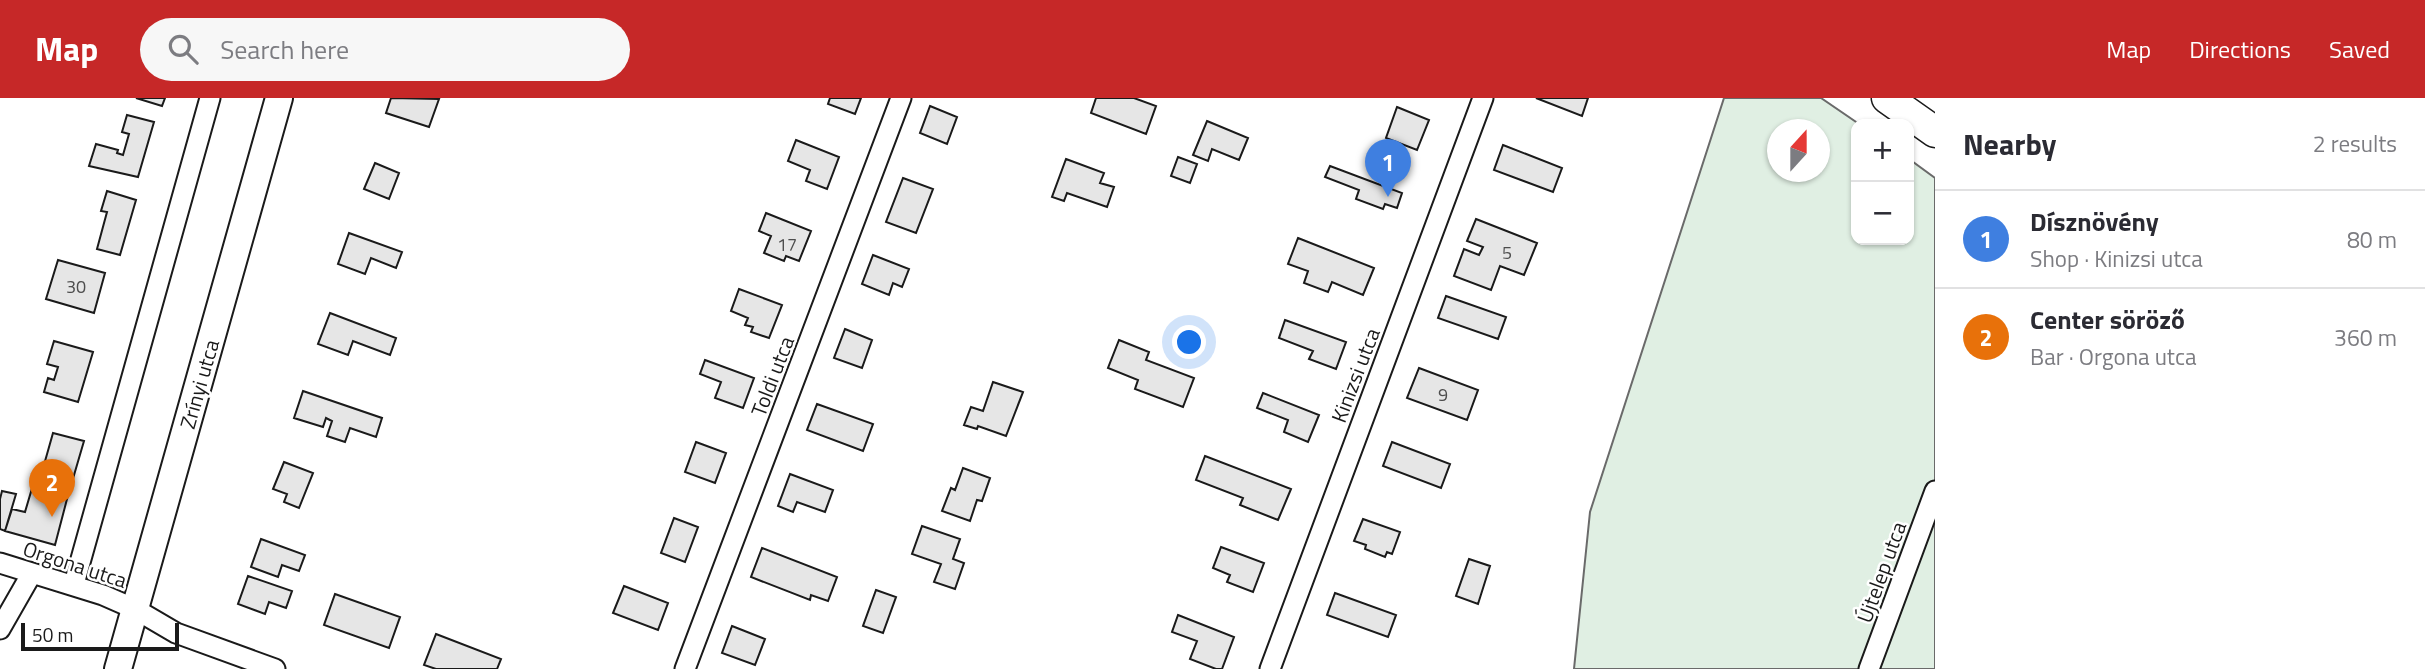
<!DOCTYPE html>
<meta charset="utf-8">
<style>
body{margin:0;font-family:"Titillium Web",sans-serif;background:#f7f7f7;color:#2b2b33}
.controls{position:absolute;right:21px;top:21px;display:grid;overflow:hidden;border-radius:14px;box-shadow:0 2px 5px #0004}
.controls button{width:63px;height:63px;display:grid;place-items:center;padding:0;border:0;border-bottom:2px solid #e1e1e2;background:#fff;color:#2b2b33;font:35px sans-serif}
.compass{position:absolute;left:1767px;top:21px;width:63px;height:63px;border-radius:50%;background:#fff;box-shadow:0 2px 5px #0004;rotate:21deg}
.scale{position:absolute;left:21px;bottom:18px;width:158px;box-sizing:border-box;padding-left:7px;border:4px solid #1a1a1a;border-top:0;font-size:19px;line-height:24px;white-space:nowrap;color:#1a1a1a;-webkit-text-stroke:5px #fff;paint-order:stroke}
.you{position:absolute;left:1190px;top:245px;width:24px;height:24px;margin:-18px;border:5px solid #fff;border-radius:50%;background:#1a73e8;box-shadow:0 0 0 10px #1a73e833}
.badge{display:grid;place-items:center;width:46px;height:46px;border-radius:50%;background:#c62828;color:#fff;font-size:23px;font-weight:700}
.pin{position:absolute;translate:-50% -58px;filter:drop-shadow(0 2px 4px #0008)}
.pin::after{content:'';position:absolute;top:37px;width:24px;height:21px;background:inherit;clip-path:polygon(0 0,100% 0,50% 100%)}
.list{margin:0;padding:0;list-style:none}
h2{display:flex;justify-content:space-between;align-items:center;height:91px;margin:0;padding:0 28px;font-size:30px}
h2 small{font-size:23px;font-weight:400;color:#7c7c81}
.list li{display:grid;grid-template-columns:46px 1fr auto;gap:21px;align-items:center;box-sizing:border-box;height:98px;padding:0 28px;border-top:2px solid #e1e1e2}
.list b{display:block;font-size:26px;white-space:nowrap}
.list p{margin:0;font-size:23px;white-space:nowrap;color:#7c7c81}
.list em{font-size:23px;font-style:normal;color:#7c7c81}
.icon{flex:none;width:38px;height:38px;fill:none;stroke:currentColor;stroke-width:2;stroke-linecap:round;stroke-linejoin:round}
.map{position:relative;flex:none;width:1935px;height:571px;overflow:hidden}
header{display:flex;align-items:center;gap:42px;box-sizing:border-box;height:98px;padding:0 35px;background:#c62828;color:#fff}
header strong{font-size:33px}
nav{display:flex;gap:38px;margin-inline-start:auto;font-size:24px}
.search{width:490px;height:63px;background:#f7f7f7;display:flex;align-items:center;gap:18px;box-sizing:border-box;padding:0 24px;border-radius:38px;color:#7c7c81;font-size:26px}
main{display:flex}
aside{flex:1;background:#fff}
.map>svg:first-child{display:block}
</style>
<header>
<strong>Map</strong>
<div class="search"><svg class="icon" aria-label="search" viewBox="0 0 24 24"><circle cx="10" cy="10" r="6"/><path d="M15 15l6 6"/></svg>Search here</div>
<nav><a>Map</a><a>Directions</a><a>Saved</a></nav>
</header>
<main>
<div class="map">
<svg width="1935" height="571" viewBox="0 0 1935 571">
<rect width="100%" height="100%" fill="#fff"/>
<path fill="#e0efe3" stroke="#6a6a6a" stroke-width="2" fill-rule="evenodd" d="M1724,0H1821L1859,26H1856V142H1909V61L1935,80V571H1574L1590,414ZM1778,32H1820V74H1778Z"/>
<path fill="#e6e6e6" stroke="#1a1a1a" stroke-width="2" d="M136,0H165L162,8Z
M391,0L439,1L429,29L386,15Z
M830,0H861L855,16L828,6Z
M1096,0H1134L1156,8L1146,36L1091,15Z
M1536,0H1588L1582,18Z
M930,8L957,19L947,46L920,35Z
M1397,9L1429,22L1417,52L1386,40Z
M127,17L154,24L138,79L89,68L96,46L118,52L117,55L123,57L129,36L122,34Z
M1207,23L1248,40L1239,62L1212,51L1208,63L1193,57Z
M796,42L839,59L827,91L806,83L810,72L788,63Z
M1503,47L1562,70L1553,94L1494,72Z
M1178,59L1197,66L1190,85L1171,78Z
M1066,61L1104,75L1100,85L1114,89L1107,109L1067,95L1064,103L1052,99Z
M375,65L399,75L389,101L364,91Z
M1330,68L1402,95L1397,110L1385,106L1383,111L1356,101L1359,92L1325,79Z
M903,80L933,91L916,135L886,124Z
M107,93L136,102L120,157L97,151L107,114L101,113Z
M766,115L811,133L799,163L786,158L784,163L764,155L771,138L759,133Z
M1476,121L1537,145L1524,177L1500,168L1491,192L1454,178L1464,151L1479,157L1483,149L1467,143Z
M349,135L402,154L396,170L371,160L365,176L338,166Z
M1298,140L1374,170L1363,197L1332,184L1328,194L1304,185L1308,173L1288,166Z
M873,157L909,171L902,189L893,185L889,197L862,186Z
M58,162L105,175L94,215L46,201Z
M739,191L782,207L769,240L751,234L753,229L745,227L748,220L731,213Z
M1446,198L1506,219L1498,241L1438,220Z
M330,215L396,240L390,257L353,243L348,257L318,246Z
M1285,222L1346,244L1336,271L1309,261L1313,253L1279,240Z
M845,231L872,242L862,270L834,260Z
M1119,242L1149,254L1146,262L1194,280L1183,309L1135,291L1138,282L1108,270Z
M54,243L93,254L78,304L44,294L48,280L54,282L58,269L47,266Z
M705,262L754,280L743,310L715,300L721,284L700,276Z
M1419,270L1478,292L1467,322L1407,300Z
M993,284L1023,294L1006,338L978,328L977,331L964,327L971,309L983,313Z
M303,293L382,320L376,339L350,330L345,344L327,338L332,323L326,320L323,329L294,320Z
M1263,295L1319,317L1308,344L1284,334L1288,322L1257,310Z
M817,306L873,326L863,353L807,332Z
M53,335L84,343L67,401L46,396L48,391L38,388Z
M696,344L726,355L715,385L685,374Z
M1392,344L1450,366L1441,390L1383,368Z
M1205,358L1291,391L1278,422L1240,407L1243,400L1196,382Z
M284,364L313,375L299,410L284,404L287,396L273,391Z
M963,370L990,380L982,403L977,402L970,423L942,413L951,390L955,392Z
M790,376L833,392L825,414L797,404L793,414L778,408Z
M33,387L48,391L46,396L67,401L55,447L5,433L12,411L25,414Z
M2,393L16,396L5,433L0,431V401Z
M674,420L698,429L685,464L661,455Z
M1363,421L1400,434L1392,456L1387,454L1385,459L1365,451L1366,447L1354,443Z
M922,428L960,441L953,461L964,465L955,491L934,484L941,466L912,456Z
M261,441L305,457L299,473L282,467L278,479L251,469Z
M1221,449L1264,465L1253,494L1227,484L1230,477L1213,470Z
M762,450L837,479L828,503L811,497L810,502L751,479Z
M1469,461L1490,468L1478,506L1456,498Z
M248,478L292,493L286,510L269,504L265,516L238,506Z
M624,488L668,505L658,532L613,515Z
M876,492L896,499L883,535L863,528Z
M1335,495L1396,517L1388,539L1327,517Z
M335,496L400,519L389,550L324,527Z
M1178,517L1234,539L1222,571H1216L1190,561L1197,543L1172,534Z
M732,528L765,541L755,567L722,555Z
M436,536L501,561L497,571H436L424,567Z"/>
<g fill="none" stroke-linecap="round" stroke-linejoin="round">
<defs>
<path id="minor" d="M0,465L103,497L135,511L176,535L275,571
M74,486L210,0
M0,531L32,475
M685,571L901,0
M1270,571L1483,0
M1869,571L1935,393"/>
<path id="secondary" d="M118,571L279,0"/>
<path id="primary" d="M1887,0L1935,34"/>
</defs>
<use href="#minor" stroke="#1a1a1a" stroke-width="23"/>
<use href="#secondary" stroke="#1a1a1a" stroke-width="30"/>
<use href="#primary" stroke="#1a1a1a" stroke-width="33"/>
<use href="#minor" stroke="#fff" stroke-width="19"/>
<use href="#secondary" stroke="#fff" stroke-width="26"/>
<use href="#primary" stroke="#fff" stroke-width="30"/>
</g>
<g text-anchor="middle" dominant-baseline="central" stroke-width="5" stroke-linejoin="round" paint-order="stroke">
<g font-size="18" fill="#4d4d4d">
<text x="787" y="146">17</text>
<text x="1507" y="154">5</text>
<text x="76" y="188">30</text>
<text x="1443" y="296">9</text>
</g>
<g font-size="21" fill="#1a1a1a" stroke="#fff">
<text transform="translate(1355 277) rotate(-69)">Kinizsi utca</text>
<text transform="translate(772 278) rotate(-69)">Toldi utca</text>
<text transform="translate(199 286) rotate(-74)">Zrínyi utca</text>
<text transform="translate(75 466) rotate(18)">Orgona utca</text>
<text transform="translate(1881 474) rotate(-70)">Újtelep utca</text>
</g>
</g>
</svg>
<div class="controls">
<button>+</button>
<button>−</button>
</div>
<svg class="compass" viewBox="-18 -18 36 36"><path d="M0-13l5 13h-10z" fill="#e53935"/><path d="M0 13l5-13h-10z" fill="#7c7c81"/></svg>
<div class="scale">50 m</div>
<div class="you"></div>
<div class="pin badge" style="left:1388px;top:99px;background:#3f7fe0">1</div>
<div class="pin badge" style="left:52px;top:419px;background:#e8710a">2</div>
</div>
<aside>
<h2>Nearby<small>2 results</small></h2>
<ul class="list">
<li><span class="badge" style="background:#3f7fe0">1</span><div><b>Dísznövény</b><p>Shop · Kinizsi utca</p></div><em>80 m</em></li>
<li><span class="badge" style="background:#e8710a">2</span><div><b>Center söröző</b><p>Bar · Orgona utca</p></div><em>360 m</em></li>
</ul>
</aside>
</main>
